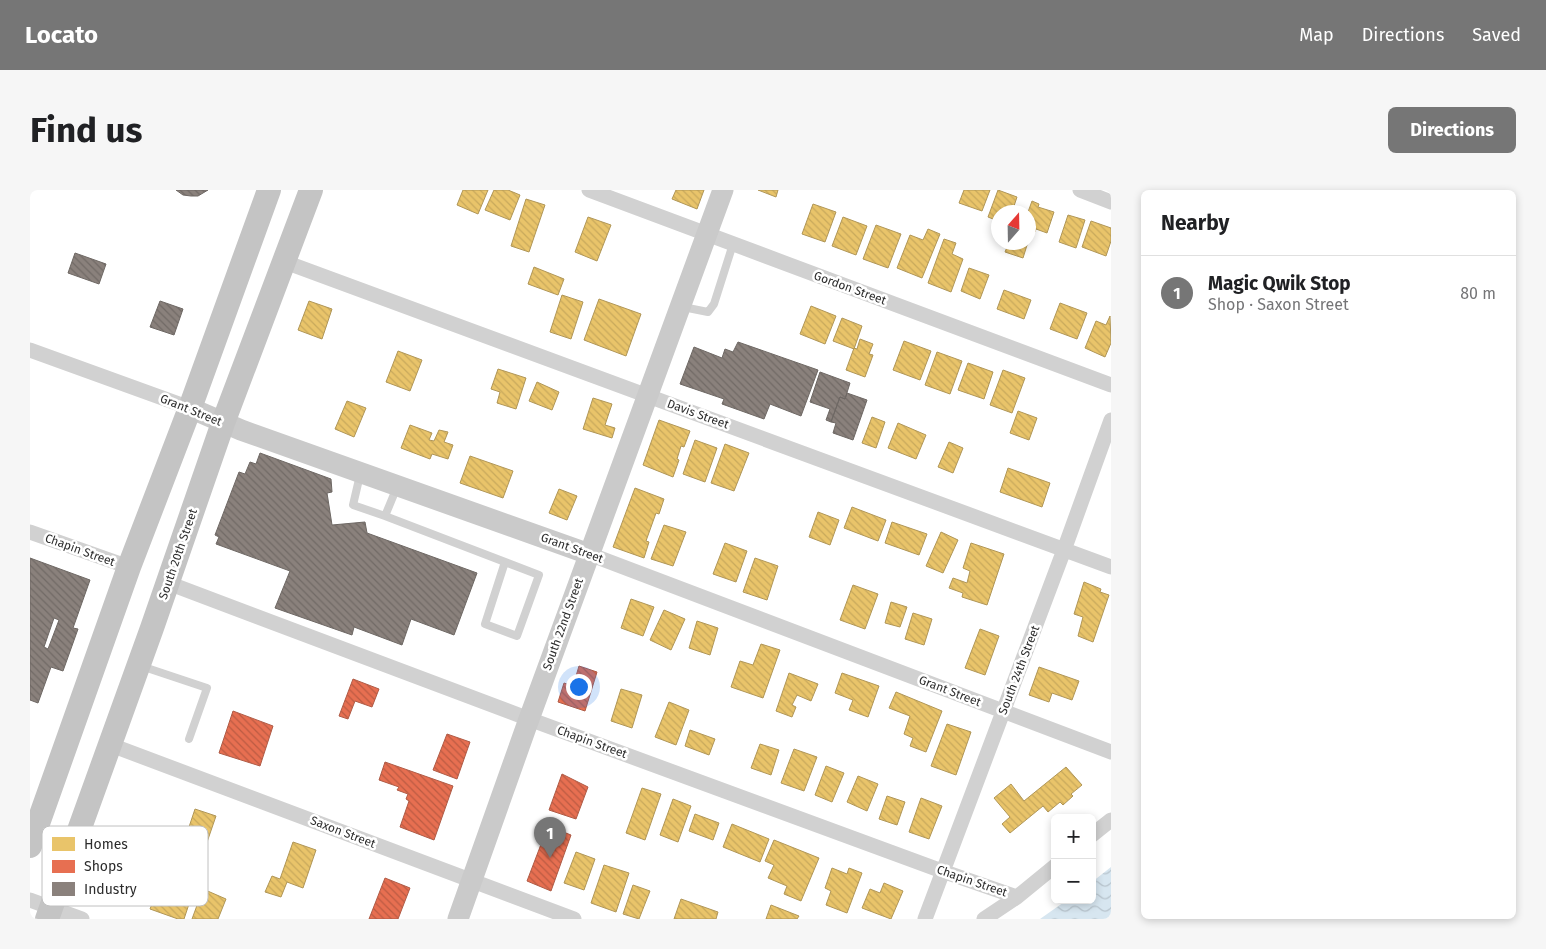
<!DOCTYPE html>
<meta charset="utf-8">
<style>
body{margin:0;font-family:"Fira Sans",sans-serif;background:#f6f6f6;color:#202124}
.controls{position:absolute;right:15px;bottom:15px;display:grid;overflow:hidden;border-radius:8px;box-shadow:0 2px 8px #0003}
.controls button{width:45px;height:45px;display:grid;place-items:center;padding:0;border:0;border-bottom:1px solid #e0e0e0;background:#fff;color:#202124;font:25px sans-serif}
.compass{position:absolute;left:961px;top:15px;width:45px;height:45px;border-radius:50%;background:#fff;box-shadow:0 2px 8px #0003;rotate:20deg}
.you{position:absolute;left:548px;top:496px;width:18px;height:18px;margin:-12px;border:4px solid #fff;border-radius:50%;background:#1a73e8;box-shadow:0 0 0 8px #1a73e833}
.badge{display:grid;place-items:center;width:32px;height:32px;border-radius:50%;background:#767676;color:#fff;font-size:16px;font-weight:700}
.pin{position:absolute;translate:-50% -41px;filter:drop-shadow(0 1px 2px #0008)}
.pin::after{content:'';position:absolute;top:26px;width:18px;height:15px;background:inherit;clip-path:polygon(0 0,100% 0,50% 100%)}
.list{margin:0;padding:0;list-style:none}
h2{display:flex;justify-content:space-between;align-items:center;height:65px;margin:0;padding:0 20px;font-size:21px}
h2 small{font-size:16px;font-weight:400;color:#757577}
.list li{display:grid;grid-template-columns:32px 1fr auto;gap:15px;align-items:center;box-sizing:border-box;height:75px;padding:0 20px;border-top:1px solid #e0e0e0}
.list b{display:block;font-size:19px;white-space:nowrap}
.list p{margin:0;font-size:16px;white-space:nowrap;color:#757577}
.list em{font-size:16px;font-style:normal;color:#757577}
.map{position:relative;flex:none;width:1081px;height:729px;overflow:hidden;border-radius:8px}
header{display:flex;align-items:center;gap:30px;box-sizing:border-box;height:70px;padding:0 25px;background:#767676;color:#fff}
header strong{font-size:24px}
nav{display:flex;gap:28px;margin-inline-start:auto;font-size:18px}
.intro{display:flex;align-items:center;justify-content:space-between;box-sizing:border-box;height:120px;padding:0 30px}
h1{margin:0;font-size:35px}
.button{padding:12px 22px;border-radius:8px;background:#767676;color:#fff;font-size:18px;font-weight:700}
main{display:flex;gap:30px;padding:0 30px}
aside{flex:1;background:#fff;border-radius:8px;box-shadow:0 2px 8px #0003}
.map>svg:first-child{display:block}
</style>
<header>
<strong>Locato</strong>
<nav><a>Map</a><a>Directions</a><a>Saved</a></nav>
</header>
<div class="intro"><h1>Find us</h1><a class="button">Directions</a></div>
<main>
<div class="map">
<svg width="1081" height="729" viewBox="0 0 1081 729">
<defs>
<pattern id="water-waves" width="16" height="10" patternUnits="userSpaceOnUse" patternTransform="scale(1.25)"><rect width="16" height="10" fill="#d7e6f0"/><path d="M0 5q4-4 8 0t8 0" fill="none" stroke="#b9c5ce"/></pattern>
<pattern id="homes-back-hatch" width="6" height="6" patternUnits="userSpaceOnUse" patternTransform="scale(1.25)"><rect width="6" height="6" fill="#e9c46a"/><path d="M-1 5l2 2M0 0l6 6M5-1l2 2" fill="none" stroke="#c8a95c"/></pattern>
<pattern id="shops-back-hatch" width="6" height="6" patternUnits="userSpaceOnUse" patternTransform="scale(1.25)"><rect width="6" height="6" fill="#e76f51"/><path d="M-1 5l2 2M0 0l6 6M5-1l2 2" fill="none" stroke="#bb5b43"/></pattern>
<pattern id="industry-back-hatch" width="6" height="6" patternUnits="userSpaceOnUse" patternTransform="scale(1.25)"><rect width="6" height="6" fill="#8a817c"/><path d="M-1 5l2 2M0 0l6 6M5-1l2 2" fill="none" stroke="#716a66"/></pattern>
</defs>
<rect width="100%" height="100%" fill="#fff"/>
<path fill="url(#water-waves)" d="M1081,677V729H1010L1037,710H1062V692Z"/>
<path fill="url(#homes-back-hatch)" stroke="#b09657" d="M433,0H458L448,24L427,15Z
M464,0H478L490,5L480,30L455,20Z
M646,0H674L667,19L642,9Z
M728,0H748L746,7Z
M934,0H960L952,21L929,13Z
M968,0L987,7L982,22H968V31L958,27Z
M496,9L515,15L499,62L481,56Z
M1002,11L1009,14L1008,17L1024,22L1017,43L1006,39L1005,42L998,40V22Z
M783,14L806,22L795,52L772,44Z
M1038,25L1055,30L1046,58L1029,52Z
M558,27L581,35L567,71L545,62Z
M813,27L837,36L826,65L802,56Z
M1061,31L1081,38V51L1076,66L1052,57Z
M846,35L871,44L858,78L833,69Z
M898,39L910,44L892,88L867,78L880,45L893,50Z
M914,49L926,53L922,64L933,69L921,102L898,93Z
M979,52H998L993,68L975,62Z
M504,77L534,89L528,105L498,94Z
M939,78L959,85L950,109L931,101Z
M974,100L1001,110L994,129L967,119Z
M532,105L553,112L541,149L520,142Z
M569,109L611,124L596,166L554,150Z
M279,111L302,119L292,149L268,140Z
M1030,113L1057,123L1047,149L1020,139Z
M781,116L806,126L795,154L770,144Z
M1080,126L1081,153L1075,167L1055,158L1066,131L1076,135Z
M812,128L832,136L824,159L803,151Z
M830,149L843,154L839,164L843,165L835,187L816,180L824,158L827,159Z
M874,151L901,161L890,190L863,180Z
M368,161L392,170L380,201L356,192Z
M907,162L932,171L920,204L895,195Z
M938,173L963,182L954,209L928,200Z
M468,179L496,188L486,219L467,213L470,202L461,199Z
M973,180L995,188L982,223L960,215Z
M507,192L529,202L522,220L499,211Z
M563,208L582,214L575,235L585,238L582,248L553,239Z
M317,211L336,218L324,247L305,239Z
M988,221L1007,228L999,250L980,243Z
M842,227L855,232L846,258L832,253Z
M629,230L660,241L654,257L651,256L647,269L649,270L643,287L613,275Z
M868,233L896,245L886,269L858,258Z
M380,235L402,243L399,250L404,251L409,240L418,242L414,252L423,255L418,269L402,264L400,269L371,258Z
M665,250L687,258L675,292L653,284Z
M919,252L933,258L923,283L908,277Z
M695,254L719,263L704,301L681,293Z
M440,266L483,281L473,308L430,293Z
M978,278L1020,293L1012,317L970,302Z
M605,298L634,309L629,324L626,323L616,351L619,352L614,368L583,357Z
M529,299L547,306L537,330L519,323Z
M822,317L856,330L848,351L814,338Z
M788,322L809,330L800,355L779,347Z
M862,332L897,344L889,365L855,353Z
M634,335L656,342L643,376L621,369Z
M911,342L928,350L913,383L896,376Z
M695,353L717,361L706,392L683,384Z
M941,353L974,364L957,415L932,407L933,403L919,398L923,388L937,393L940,381L933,378Z
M725,368L748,376L737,410L713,402Z
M1054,392L1071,399L1070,402L1079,405L1063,452L1048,446L1053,427L1044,424Z
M823,395L848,404L835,439L810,430Z
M601,409L624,417L613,446L591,438Z
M861,412L877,417L870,437L855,433Z
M634,420L655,429L641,460L620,450Z
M883,423L902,429L894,455L875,449Z
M667,431L688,438L680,465L659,458Z
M950,439L969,446L955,485L935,478Z
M731,454L750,460L733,508L701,497L710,471L723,475Z
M1009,477L1049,491L1042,510L1022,503L1019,512L999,505Z
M759,483L788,494L781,511L767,505L762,515L766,517L762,527L746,521Z
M812,483L849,496L838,527L819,520L823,510L805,503Z
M591,499L612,505L602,538L581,531Z
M866,502L912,521L896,562L880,556L883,548L874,544L880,526L859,518Z
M639,512L659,520L646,555L625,547Z
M917,534L941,542L926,585L901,576Z
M660,540L685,549L679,565L655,556Z
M730,554L749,560L741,585L721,578Z
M764,559L787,567L774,601L751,593Z
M796,576L814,583L802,612L785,605Z
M1036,577L1052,595L1041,604L1043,606L1033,615L1030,612L1018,622L1013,616L980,643L972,634L980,627L964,608L981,594L994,611Z
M828,586L848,594L837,621L817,612Z
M612,598L631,604L615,650L596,643Z
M857,606L875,612L867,635L849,629Z
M891,608L912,616L899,649L879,642Z
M643,609L661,616L648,652L630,645Z
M165,619L186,626L174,661L153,655Z
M665,624L689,633L683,650L659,641Z
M702,634L739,649L730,672L693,657Z
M744,650L789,668L771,711L754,704L757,696L738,688L744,675L735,671Z
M263,652L286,660L273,698L257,692L251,707L235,702L242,686L250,689Z
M546,662L565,669L554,700L534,693Z
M574,675L599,683L586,722L561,713Z
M802,678L817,684L819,678L832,683L817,723L796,715L801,701L795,698Z
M854,693L873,701L861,729L832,718L840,699L850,703Z
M603,695L620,701L609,729L593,724Z
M129,696L161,708L154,729H148L120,719Z
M173,699L196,709L188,729H162Z
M651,709L688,722L686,729H644Z
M741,715L769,726L767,729H736Z"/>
<path fill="url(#shops-back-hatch)" stroke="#af5b46" d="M549,476L567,482L555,521L528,512L534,493L543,496Z
M323,489L349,499L342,517L325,511L318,529L309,526Z
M203,521L243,536L230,576L189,563Z
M417,544L440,552L427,589L403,580Z
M355,572L423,596L404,650L370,637L379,611L376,609L378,604L367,600L369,597L349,590Z
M532,584L558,597L546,629L519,620Z
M518,636L541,645L521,701L497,691Z
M355,688L380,698L368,729H339Z"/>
<path fill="url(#industry-back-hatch)" stroke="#6e6864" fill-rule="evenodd" d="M146,0H178L168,6H161L153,5Z
M45,63L76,74L69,94L38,83Z
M130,111L153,119L144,145L120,137Z
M708,152L788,180L771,226L740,214L734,229L692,214L694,209L650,194L664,157L692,168L695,159L703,162Z
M790,182L820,193L815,209L810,207L801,232L796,230L800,219L780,212Z
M817,203L837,210L823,250L803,243L806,233L801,232L810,207L815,209Z
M230,263L301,289L302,302L297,303L302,335L335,332L337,343L447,383L424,445L381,429L372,455L324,437L322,445L245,418L260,381L186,354L189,347L185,345L209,282L215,284L220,272L226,274Z
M0,368L60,390L43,438L48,439L33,481L21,477L8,513L0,510ZM24,428L29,430L18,459L14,457Z"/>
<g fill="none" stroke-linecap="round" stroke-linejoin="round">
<path stroke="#d1d1d1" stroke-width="8" d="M653,117L678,122L684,114L703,54
M330,285L323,315L355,326L367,297
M355,326L509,385L487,446L455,434L475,372
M111,476L177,498L159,549"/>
<path stroke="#d1d1d1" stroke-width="15" d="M559,0L1081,195
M1050,0L1081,12
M255,72L1081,377
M0,160L160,218
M0,342L99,377
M559,364L1081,562
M138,393L499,529L912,681L987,707
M81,555L544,729
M1062,645L1081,630
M0,710L52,729
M895,729L1034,360L1081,230
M954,729L987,707L1025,676"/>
<path stroke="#cacaca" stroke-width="21" d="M160,218L211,240L559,364
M428,729L499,529L693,0"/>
<path stroke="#c4c4c4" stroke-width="24" d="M0,656L99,377L160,218L239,0
M17,729L122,438L193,233L281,0"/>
</g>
<g text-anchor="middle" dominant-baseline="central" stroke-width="5" stroke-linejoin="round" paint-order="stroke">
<g font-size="12" fill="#2c2c2c" stroke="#fff">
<text transform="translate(820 98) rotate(20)">Gordon Street</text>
<text transform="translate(161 220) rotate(22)">Grant Street</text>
<text transform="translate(668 224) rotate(20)">Davis Street</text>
<text transform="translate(542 358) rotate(20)">Grant Street</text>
<text transform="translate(50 360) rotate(20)">Chapin Street</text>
<text transform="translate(148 364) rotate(-71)">South 20th Street</text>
<text transform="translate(533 434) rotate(-70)">South 22nd Street</text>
<text transform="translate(989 480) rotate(-69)">South 24th Street</text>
<text transform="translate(920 501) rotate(21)">Grant Street</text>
<text transform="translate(562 552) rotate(20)">Chapin Street</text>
<text transform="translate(313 642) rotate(21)">Saxon Street</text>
<text transform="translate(942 691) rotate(19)">Chapin Street</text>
</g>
</g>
<rect x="12" y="636" width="166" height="80" rx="8" fill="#fff" stroke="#c0c0c0" stroke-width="1"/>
<rect x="22" y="647" width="23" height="14" fill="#e9c46a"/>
<rect x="22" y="670" width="23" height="13" fill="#e76f51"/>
<rect x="22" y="692" width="23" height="14" fill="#8a817c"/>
<g font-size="14" fill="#2c2c2c">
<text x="54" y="659">Homes</text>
<text x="54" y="681">Shops</text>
<text x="54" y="704">Industry</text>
</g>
</svg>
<div class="controls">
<button>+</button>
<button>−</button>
</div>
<svg class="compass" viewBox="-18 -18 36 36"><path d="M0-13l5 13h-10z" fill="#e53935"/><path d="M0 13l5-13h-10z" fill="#757577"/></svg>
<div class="you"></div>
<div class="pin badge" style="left:520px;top:668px">1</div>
</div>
<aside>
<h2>Nearby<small></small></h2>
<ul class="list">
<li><span class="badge">1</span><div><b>Magic Qwik Stop</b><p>Shop · Saxon Street</p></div><em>80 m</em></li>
</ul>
</aside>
</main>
